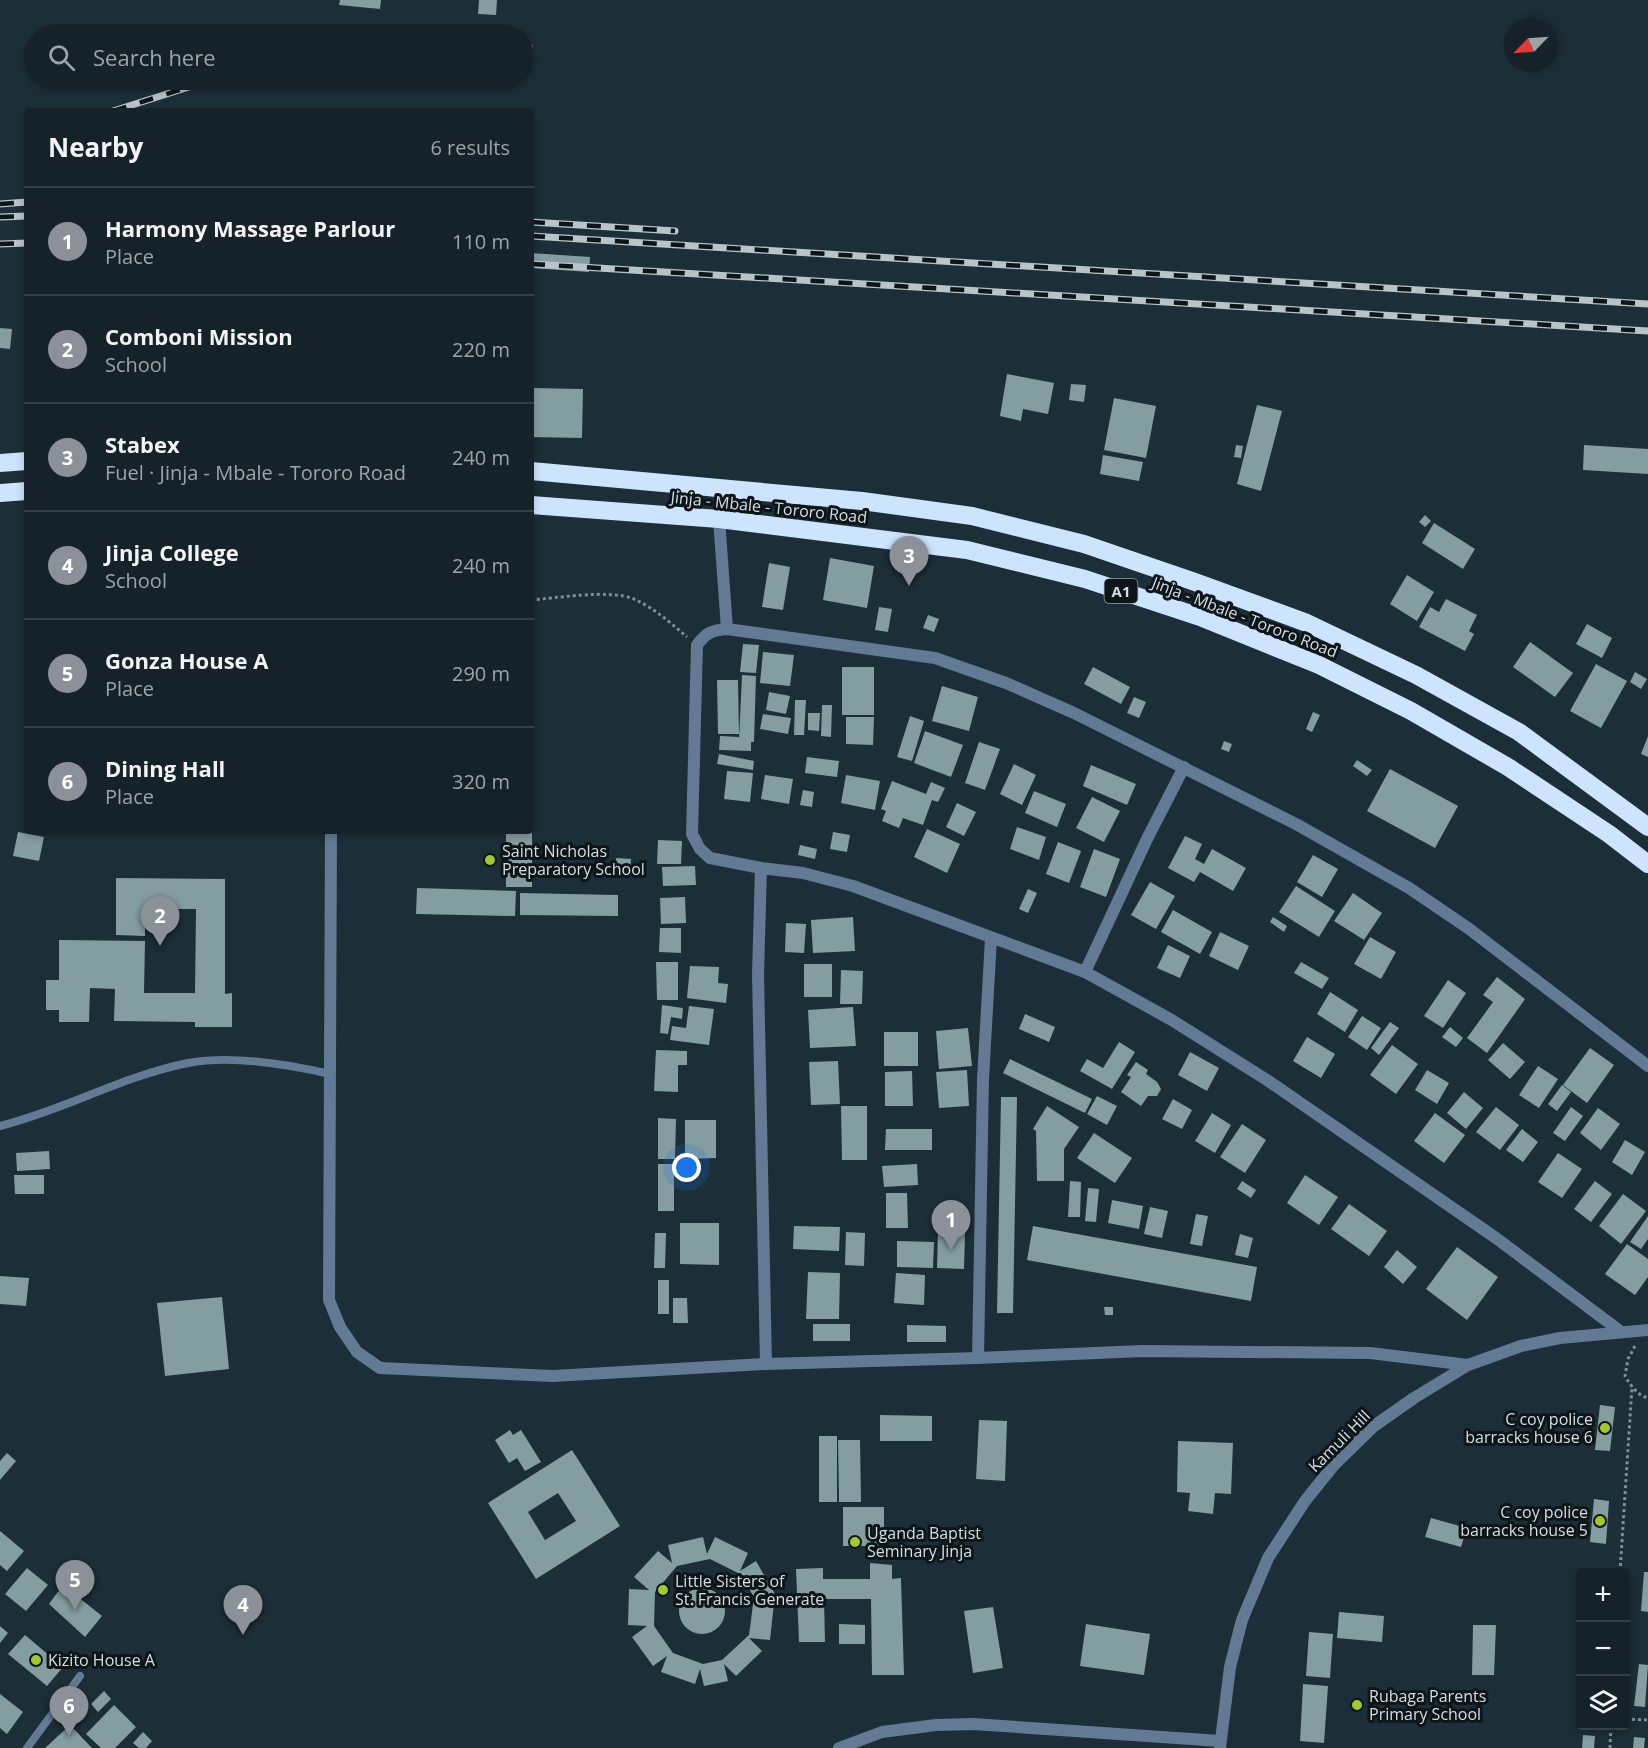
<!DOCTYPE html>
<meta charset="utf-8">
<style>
body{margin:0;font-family:"Open Sans",sans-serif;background:#1e2a31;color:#f1f3f6}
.controls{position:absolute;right:18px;bottom:18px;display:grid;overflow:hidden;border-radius:6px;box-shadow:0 3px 9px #0003}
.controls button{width:54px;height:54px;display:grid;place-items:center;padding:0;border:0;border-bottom:2px solid #343f46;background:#152229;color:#f1f3f6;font:30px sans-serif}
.compass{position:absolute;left:1504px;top:18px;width:54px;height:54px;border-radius:50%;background:#152229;box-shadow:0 3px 9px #0003;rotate:245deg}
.you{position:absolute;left:687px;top:1168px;width:21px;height:21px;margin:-15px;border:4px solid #fff;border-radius:50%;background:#1a73e8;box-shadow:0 0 0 9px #1a73e833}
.badge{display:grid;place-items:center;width:39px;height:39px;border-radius:50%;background:#8c9099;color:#fff;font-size:20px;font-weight:700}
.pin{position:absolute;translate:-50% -50px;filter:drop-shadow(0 2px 3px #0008)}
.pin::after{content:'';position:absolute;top:32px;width:21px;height:18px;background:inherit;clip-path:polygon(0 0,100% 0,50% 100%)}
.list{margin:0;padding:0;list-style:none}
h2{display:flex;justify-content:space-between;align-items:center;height:78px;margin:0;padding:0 24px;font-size:26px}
h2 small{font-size:20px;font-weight:400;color:#9da4a8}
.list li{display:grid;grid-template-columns:39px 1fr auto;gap:18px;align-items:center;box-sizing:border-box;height:108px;padding:0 24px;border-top:2px solid #343f46}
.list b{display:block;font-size:22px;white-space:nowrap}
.list p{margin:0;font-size:20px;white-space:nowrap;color:#9da4a8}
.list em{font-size:20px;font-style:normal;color:#9da4a8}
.icon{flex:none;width:33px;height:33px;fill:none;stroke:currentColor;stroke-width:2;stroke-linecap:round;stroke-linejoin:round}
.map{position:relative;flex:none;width:1648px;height:1748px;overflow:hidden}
.search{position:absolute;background:#152229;box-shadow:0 3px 9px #0003;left:24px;top:24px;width:510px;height:66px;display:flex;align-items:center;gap:15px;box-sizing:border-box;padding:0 21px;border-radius:33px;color:#9da4a8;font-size:22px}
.panel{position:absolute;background:#152229;box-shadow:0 3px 9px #0003;left:24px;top:108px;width:510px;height:726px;border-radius:6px}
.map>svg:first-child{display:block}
</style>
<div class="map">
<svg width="1648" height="1748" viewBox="0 0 1648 1748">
<rect width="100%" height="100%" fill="#1c2e37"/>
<path fill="#849da0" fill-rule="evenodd" d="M340,0H381L380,9L339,5Z
M479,0H497L496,15L478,14Z
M531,253L590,257L589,272L531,268Z
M0,328L12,329L10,349L0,348Z
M1007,374L1054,383L1048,414L1023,409L1021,421L1000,416Z
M1071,384L1086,385L1084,402L1069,400Z
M531,388L583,389L582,438L531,437Z
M1114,398L1156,406L1146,458L1104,450Z
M1257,405L1282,411L1261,491L1237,484Z
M1236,445L1243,446L1241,458L1234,457Z
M1584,445L1648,449V474L1583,470Z
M1103,455L1143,462L1139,481L1100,474Z
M1425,515L1431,521L1425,527L1419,522Z
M1434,523L1475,549L1463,569L1422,543Z
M830,558L874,566L867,608L823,600Z
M769,563L790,567L783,610L762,607Z
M1407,575L1434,592L1417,621L1390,604Z
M1446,599L1477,615L1469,631L1474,634L1465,651L1419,627L1430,607L1439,612Z
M879,607L892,609L888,632L875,630Z
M928,615L939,619L934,632L923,628Z
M1587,624L1612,638L1602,658L1576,644Z
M1530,642L1573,673L1555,697L1513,667Z
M743,644L759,645L756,673L740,672Z
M763,652L794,655L790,686L760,683Z
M1596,664L1627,681L1601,728L1570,711Z
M842,667H874V715H842Z
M1093,667L1130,687L1121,704L1084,684Z
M1635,672L1647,679L1641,689L1630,682Z
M742,675L756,676L754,742H751V751L719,750L720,736L739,737V739Z
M717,680H738L739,734H718Z
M942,686L978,697L969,731L932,721Z
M769,692L790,696L786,714L766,710Z
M1134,697L1146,702L1139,718L1127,713Z
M795,700H806L804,735H794Z
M822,705H832L831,737L821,736Z
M1313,712L1320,715L1312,732L1306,729Z
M808,713H820L819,731L808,730Z
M763,714L791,718L788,734L760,729Z
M910,716L924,721L912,761L897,757Z
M846,717H874L873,745L846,744Z
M925,731L963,745L951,777L914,763Z
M1648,736V757L1641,754Z
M1224,741L1232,744L1229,752L1221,749Z
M979,742L1000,749L985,790L965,783Z
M719,754L754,761L753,770L717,764Z
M807,757L839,761L837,777L805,773Z
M1357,760L1372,770L1367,776L1353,766Z
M1014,764L1036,775L1022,805L1000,794Z
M1091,765L1136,784L1127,805L1083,786Z
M1390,769L1458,806L1435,848L1367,811Z
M727,771L753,773L750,802L724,799Z
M765,775L793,779L789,804L761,799Z
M846,775L880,781L875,810L841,803Z
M892,781L926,794L931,782L945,788L938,802L932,800L923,825L903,818L899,828L882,821L886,811L881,809Z
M803,790L814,792L812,807L800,805Z
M1034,791L1066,804L1057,827L1025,813Z
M1092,797L1120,811L1104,842L1076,828Z
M957,803L976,812L964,836L946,827Z
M1017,827L1046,837L1039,860L1010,849Z
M927,829L960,844L947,873L914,857Z
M506,831H532V887H506Z
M18,832L44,837L39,861L13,856Z
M833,832L850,835L847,852L830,849Z
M1185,836L1202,844L1195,859L1204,864L1212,849L1246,868L1233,891L1200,872L1194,882L1168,868Z
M658,840L682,841L681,864H657Z
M1058,842L1081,851L1069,883L1046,874Z
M800,845L817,849L815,859L798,855Z
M1094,849L1120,859L1106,897L1080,887Z
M1313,855L1338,869L1322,897L1297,882Z
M616,858L631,859L630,873L615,872Z
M695,866L696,885L663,886L662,867Z
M116,878L225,879V994L232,993V1027H195V1022L114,1021L115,989L90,988L89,1022H59V1010H46V980H59V940L145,941L144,993H195L196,909H145V936L116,935Z
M1150,882L1175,896L1156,929L1131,915Z
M1296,886L1335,911L1319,937L1279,912Z
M417,888L516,891L515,916L416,914Z
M1028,889L1037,893L1028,913L1019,909Z
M520,893L618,895V916L520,915Z
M1353,893L1382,913L1364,940L1334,921Z
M685,897L686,923L661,924L660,898Z
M1173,910L1212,932L1200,954L1161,932Z
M853,917L855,951L813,953L811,920Z
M1273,917L1287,926L1284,932L1270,922Z
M786,923L806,924L804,953L785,952Z
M660,928H681V953L659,952Z
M1220,932L1249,946L1238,970L1209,956Z
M1370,937L1396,952L1381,979L1354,964Z
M1168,945L1190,956L1180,978L1157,968Z
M656,962H678V1000H657Z
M1301,962L1329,978L1322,989L1294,973Z
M804,964H832V997H804Z
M690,966L719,967L718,983L728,984L726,1003L687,998Z
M841,970L863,971L862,1004H840Z
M1497,977L1525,999L1487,1053L1467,1038L1493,1002L1483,995Z
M1448,980L1466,993L1443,1028L1424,1016Z
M1330,992L1358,1010L1345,1032L1317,1014Z
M662,1005L683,1008L682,1019L671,1017L668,1034L660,1033Z
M689,1006L714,1009L709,1045L670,1040L672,1026L686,1028Z
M853,1007L856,1046L810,1048L808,1010Z
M1025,1014L1055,1027L1049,1042L1019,1029Z
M1362,1016L1381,1028L1367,1050L1348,1037Z
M1390,1022L1399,1028L1379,1055L1371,1048Z
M1450,1027L1463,1038L1456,1047L1442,1037Z
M968,1028L972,1066L939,1069L936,1031Z
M884,1032H918V1066H884Z
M1307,1037L1335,1054L1321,1078L1293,1061Z
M1119,1042L1135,1052L1112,1089L1080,1071L1087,1059L1103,1068Z
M1503,1043L1525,1062L1510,1079L1488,1060Z
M1392,1045L1418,1064L1396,1094L1370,1075Z
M1590,1048L1614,1065L1587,1103L1563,1085Z
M656,1050L687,1051V1065H678V1092L654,1091Z
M1190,1052L1219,1068L1207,1091L1178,1075Z
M1010,1059L1092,1099L1085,1113L1003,1073Z
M838,1061L840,1104L811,1105L809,1062Z
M1136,1062L1148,1070L1146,1074L1157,1082L1161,1089L1157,1096H1148L1141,1106L1121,1092L1131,1077L1127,1075Z
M1538,1066L1558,1079L1539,1108L1519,1095Z
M967,1070L969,1106L939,1108L936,1072Z
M1427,1070L1449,1083L1437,1104L1415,1090Z
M912,1071L913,1106H885V1072Z
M1562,1085L1571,1092L1557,1111L1548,1104Z
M1464,1092L1483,1108L1466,1129L1447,1113Z
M1097,1096L1117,1106L1107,1125L1087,1114Z
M1001,1097H1017L1013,1313H997Z
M1173,1099L1192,1110L1182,1129L1162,1119Z
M841,1106H867V1160H842Z
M1047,1106L1079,1127L1064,1149V1181H1037L1036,1131L1033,1129Z
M1496,1107L1519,1125L1500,1150L1476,1132Z
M1571,1107L1583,1116L1565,1141L1553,1133Z
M1598,1108L1620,1124L1601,1150L1580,1133Z
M1212,1113L1231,1125L1215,1153L1195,1141Z
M1435,1113L1465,1135L1444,1163L1414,1141Z
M658,1118L676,1119L675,1159H658Z
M685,1120H716V1158L685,1159Z
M1242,1124L1266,1140L1245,1173L1220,1157Z
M886,1129H932V1150H885Z
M1522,1129L1538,1142L1523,1162L1506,1150Z
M1094,1133L1132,1158L1115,1183L1077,1158Z
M1625,1140L1645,1152L1632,1175L1612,1162Z
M49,1151L50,1169L17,1171L16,1153Z
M1558,1153L1582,1169L1562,1198L1538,1182Z
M658,1164H674V1211H658Z
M917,1164L918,1185L884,1187L882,1166Z
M14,1175H44V1194H15Z
M1305,1175L1338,1197L1319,1225L1287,1203Z
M1070,1181L1081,1182L1080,1217H1068Z
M1242,1181L1256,1190L1251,1198L1237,1189Z
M1595,1181L1612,1194L1591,1222L1574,1209Z
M1088,1188L1099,1189L1096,1222L1085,1221Z
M886,1193H907L908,1228H886Z
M1623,1194L1646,1211L1621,1244L1599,1226Z
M1112,1200L1143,1206L1139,1229L1108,1223Z
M1349,1204L1387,1231L1369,1256L1331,1229Z
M1150,1207L1168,1211L1162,1238L1144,1234Z
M1196,1214L1208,1216L1202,1246L1190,1244Z
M1648,1216V1239L1641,1249L1630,1242Z
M680,1223H719V1265L680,1264Z
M794,1226L840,1227L839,1251L793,1249Z
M1033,1226L1257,1267L1251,1301L1027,1260Z
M846,1232L865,1233L864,1266L845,1265Z
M938,1232L965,1233L964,1269L937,1268Z
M655,1233H666L665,1268H654Z
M1240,1234L1253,1238L1248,1258L1235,1255Z
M897,1241L934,1242L933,1268L897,1267Z
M1627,1244L1648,1259V1277L1635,1295L1605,1274Z
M1457,1247L1498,1277L1467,1320L1426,1289Z
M1397,1250L1417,1267L1403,1284L1384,1267Z
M808,1272L840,1273L839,1319H806Z
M896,1273L925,1275L924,1305L894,1303Z
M0,1276L29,1278L26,1306L0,1304Z
M658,1280H669V1314H658Z
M222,1297L229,1369L165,1376L157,1303Z
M673,1298H687L688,1323H673Z
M1104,1307H1113V1315H1105Z
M813,1324H850V1341H813Z
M907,1325L946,1326V1342H907Z
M1600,1405L1615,1407L1610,1451L1595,1450Z
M880,1415L932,1416V1441H880Z
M979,1420L1007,1421L1005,1481L976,1479Z
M510,1430L513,1435L521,1430L541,1462L525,1471L517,1458L509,1463L495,1440Z
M819,1436H837V1502H819Z
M838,1440H860L861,1502H839Z
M1178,1441L1233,1443L1231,1494L1215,1493L1213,1514L1188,1511L1190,1493L1177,1492Z
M572,1450L620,1526L536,1579L488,1503ZM558,1493L576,1521L545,1540L528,1512Z
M7,1453L16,1461L0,1480V1461Z
M1594,1499L1609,1501L1606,1544L1590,1542Z
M843,1507H884V1546H843Z
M1431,1518L1467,1528L1461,1547L1425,1537Z
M0,1531L24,1551L7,1571L0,1565Z
M703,1537L707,1554L715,1537L748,1553L740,1571L756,1561L775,1594L770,1640L749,1638L762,1651L736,1676L724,1664L728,1681L704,1686L700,1669L695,1684L661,1672L667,1656L653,1666L632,1637L647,1626L628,1625L629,1589L649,1590L634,1577L658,1551L672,1563L668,1545ZM710,1559L740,1574L754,1597L749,1635L722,1660L703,1664L673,1653L654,1626L655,1592L677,1566Z
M870,1563L892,1565V1579L901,1578L904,1675H872L871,1599H824L825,1642H799L796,1569L823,1568V1579H870Z
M27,1568L48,1585L26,1611L5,1594Z
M1644,1572H1648V1612L1641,1611Z
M63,1585L102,1616L85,1637L49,1604Z
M679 1611a23 23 0 1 1 46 0a23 23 0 1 1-46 0Z
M993,1607L1003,1668L973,1673L964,1611Z
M1339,1612L1384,1616L1382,1642L1337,1638Z
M839,1624L865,1625V1644H839Z
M1086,1624L1150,1634L1144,1675L1080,1666Z
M1473,1625H1496L1494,1675H1472Z
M0,1626L8,1633L0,1643Z
M1309,1632L1333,1634L1330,1678L1306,1676Z
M25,1635L63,1667L47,1686L8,1654Z
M1639,1664L1648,1665L1645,1707L1634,1706Z
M1303,1684L1328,1686L1324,1743L1300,1741Z
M104,1691L111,1699L98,1712L91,1704Z
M0,1694L23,1712L7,1734L0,1728Z
M114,1705L136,1727L115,1748H101L86,1734Z
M70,1725L92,1748H45Z
M143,1732L152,1741L146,1748H139L133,1743Z
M1583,1735L1595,1736L1594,1748H1582Z
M1634,1737L1645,1738L1644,1748H1633Z"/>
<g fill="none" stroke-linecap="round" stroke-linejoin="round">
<path stroke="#808e96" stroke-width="3" stroke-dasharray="3 3" stroke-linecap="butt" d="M531,600C557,598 611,589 634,599C654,608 671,623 687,637
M1635,1346L1628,1359L1625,1376C1631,1386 1637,1395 1648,1398
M1620,1572L1632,1387
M1626,1719L1648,1720
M1610,1748L1611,1726"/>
<path stroke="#627a93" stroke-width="8" d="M0,1126C64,1110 123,1076 188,1063C231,1055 287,1064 330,1074
M27,1748L80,1676"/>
<path stroke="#627a93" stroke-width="12" d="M719,519L727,629
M331,831L329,1300L340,1327L357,1352L380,1368L553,1376L766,1364L978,1358L1142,1351L1370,1353L1468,1365
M761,868L758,974L766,1364
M1085,972L1147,839L1184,767
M1620,1331L1496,1238L1267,1080L1170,1019L1085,972L853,886L803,873L761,868L710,858L700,849L692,834L697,645C706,633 712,630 727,629L935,658L1006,683L1074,713L1296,824L1409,888L1468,928L1648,1066
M978,1358L983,1079L991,938
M839,1748L882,1732L936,1725L973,1724L1220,1741
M1220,1748L1230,1667L1242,1620L1268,1558L1305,1501L1334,1465L1374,1426L1414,1398L1468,1365L1521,1346L1560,1338L1648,1330"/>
<path stroke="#cde4fe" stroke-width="18" d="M0,463L27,461
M531,471L862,501L972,516L1084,544L1195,582L1307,623L1416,675L1519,732L1648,827
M0,493L27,491
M531,505L719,519L967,550L1085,579L1200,617L1319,665L1411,711L1508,767L1609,834L1648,864"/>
<defs>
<path id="rail" d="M524,47H529
M113,111L211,80
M0,204L27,202
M0,217L27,216
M531,222L675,231
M531,236L1648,304
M0,244L27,243
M531,264L1648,331"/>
</defs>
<use href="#rail" stroke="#b8c4cb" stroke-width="7"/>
<use href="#rail" stroke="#0d1519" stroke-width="4.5" stroke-dasharray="14" stroke-linecap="butt"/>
</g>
<g fill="#a1c92a" stroke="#0d1519" stroke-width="2">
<circle cx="490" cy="860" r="6"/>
<circle cx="1605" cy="1428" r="6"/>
<circle cx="1600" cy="1521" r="6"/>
<circle cx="855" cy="1542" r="6"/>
<circle cx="663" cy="1590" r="6"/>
<circle cx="36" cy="1660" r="6"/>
<circle cx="1357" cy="1705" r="6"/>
</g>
<g text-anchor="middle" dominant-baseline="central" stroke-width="6" stroke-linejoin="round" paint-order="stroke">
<rect fill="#0d1519" stroke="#98a2a8" stroke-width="1.5" x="1104.5" y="579" width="33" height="24" rx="4.5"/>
<g font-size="15" font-weight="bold" fill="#d4dfe5">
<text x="1121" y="591">A1</text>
</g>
<g font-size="16" fill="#d4dfe5" stroke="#0d1519">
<text transform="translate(769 507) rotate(6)">Jinja - Mbale - Tororo Road</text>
<text transform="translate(1245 617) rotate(21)">Jinja - Mbale - Tororo Road</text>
<text transform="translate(1339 1441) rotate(-45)">Kamuli Hill</text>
</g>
<g font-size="16" fill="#d4dfe5" stroke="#0d1519" text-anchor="start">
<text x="502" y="851">Saint Nicholas<tspan x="502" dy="18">Preparatory School</tspan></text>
<text x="1593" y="1419" text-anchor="end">C coy police<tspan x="1593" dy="18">barracks house 6</tspan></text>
<text x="1588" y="1512" text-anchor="end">C coy police<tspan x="1588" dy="18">barracks house 5</tspan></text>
<text x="867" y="1533">Uganda Baptist<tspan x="867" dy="18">Seminary Jinja</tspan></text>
<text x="675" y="1581">Little Sisters of<tspan x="675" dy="18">St. Francis Generate</tspan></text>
<text x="48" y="1660">Kizito House A</text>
<text x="1369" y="1696">Rubaga Parents<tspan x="1369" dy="18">Primary School</tspan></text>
</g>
</g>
</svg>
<div class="controls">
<button>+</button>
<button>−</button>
<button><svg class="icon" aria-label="layers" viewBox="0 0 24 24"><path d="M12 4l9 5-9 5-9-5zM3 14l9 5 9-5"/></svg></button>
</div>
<svg class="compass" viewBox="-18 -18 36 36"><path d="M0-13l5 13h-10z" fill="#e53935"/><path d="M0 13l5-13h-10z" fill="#9da4a8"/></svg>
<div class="you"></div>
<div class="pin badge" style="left:951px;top:1250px">1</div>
<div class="pin badge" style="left:160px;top:946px">2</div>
<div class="pin badge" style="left:909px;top:586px">3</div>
<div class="pin badge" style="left:243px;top:1635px">4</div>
<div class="pin badge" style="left:75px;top:1610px">5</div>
<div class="pin badge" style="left:69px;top:1736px">6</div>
<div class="search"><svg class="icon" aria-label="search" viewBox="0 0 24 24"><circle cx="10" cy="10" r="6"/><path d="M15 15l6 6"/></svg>Search here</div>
<section class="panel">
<h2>Nearby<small>6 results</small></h2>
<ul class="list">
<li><span class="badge">1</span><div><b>Harmony Massage Parlour</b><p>Place</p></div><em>110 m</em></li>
<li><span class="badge">2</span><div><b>Comboni Mission</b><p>School</p></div><em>220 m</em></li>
<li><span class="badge">3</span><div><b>Stabex</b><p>Fuel · Jinja - Mbale - Tororo Road</p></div><em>240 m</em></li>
<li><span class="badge">4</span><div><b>Jinja College</b><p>School</p></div><em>240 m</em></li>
<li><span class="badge">5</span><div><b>Gonza House A</b><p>Place</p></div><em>290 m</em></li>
<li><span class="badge">6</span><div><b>Dining Hall</b><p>Place</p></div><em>320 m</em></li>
</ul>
</section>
</div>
